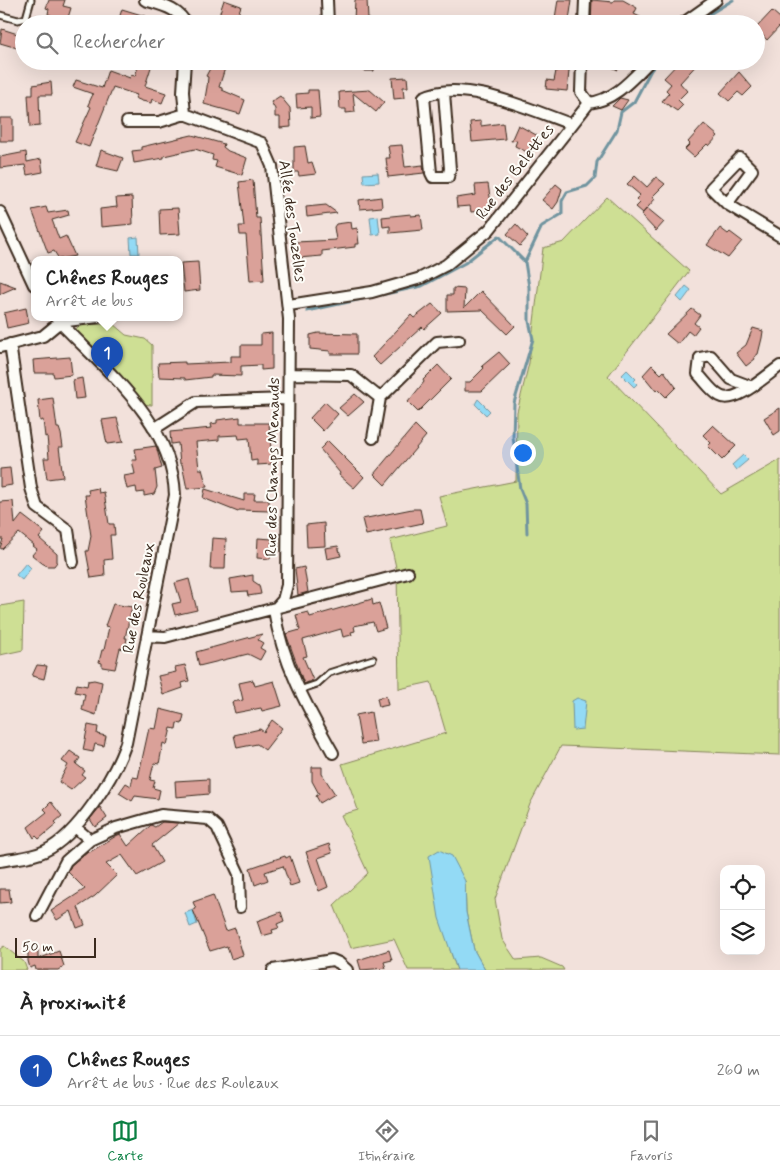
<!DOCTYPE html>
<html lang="fr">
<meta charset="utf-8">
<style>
body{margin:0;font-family:Mynerve,sans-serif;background:#f2f2f2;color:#222}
.controls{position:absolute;right:15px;bottom:15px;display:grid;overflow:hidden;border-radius:10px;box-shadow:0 5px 20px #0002}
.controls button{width:45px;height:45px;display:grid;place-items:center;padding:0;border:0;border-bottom:1px solid #e0e0e0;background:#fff;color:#222;font:25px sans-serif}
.scale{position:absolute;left:15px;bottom:12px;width:81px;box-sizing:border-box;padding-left:5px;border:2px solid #3b2a1e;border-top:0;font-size:14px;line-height:18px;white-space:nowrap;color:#3b2a1e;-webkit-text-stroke:4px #fdfcf7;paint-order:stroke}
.you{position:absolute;left:522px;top:452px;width:18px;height:18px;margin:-12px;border:4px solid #fff;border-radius:50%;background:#1a73e8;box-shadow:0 0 0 8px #1a73e833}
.badge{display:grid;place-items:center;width:32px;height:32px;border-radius:50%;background:#0b8043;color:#fff;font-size:16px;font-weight:700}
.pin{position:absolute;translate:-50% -41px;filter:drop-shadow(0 1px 2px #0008)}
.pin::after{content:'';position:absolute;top:26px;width:18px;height:15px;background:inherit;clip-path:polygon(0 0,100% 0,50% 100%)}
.popup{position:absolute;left:31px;top:256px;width:152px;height:65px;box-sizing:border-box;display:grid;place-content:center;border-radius:10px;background:#fff;filter:drop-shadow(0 1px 4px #0005);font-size:16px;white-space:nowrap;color:#767676}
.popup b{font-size:19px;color:#222}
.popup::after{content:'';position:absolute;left:50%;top:100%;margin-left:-10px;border:10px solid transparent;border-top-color:#fff}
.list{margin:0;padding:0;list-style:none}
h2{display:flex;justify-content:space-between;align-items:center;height:65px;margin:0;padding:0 20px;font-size:21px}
h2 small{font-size:16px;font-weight:400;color:#767676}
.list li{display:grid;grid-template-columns:32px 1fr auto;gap:15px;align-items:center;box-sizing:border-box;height:70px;padding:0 20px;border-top:1px solid #e0e0e0}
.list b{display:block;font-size:19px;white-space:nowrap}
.list p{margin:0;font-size:16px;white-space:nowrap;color:#767676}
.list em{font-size:16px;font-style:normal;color:#767676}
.icon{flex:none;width:28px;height:28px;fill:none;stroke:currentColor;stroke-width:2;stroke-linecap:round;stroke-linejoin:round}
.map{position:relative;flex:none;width:780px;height:970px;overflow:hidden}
.search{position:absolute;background:#fff;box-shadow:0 5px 20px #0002;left:15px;right:15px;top:15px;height:55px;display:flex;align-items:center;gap:12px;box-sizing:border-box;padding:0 18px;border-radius:28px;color:#767676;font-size:19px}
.sheet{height:135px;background:#fff}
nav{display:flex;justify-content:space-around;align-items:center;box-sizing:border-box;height:70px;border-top:1px solid #e0e0e0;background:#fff;font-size:14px;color:#767676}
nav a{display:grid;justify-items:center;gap:2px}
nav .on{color:#0b8043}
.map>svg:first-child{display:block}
</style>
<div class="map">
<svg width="780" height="970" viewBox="0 0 780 970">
<rect width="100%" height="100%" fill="#f2e1db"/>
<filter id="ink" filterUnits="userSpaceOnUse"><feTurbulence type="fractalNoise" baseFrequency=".02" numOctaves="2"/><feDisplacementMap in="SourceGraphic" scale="10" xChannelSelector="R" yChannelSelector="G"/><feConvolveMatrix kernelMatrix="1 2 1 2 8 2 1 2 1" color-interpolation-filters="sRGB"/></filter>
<g filter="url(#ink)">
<path fill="#cedf94" stroke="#848459" d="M607,197L689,271L608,376L721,494L780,460V755L561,746L530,804L495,899L502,939L516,960L541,958L562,967L564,970H485L474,950L466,912L465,881L450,950L457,970H408L394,939L351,948L334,905L368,873L341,815L358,810L342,764L446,733L431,682L399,689L397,572L390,540L447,526L439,496L516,481L517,412L529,363L543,248L564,242Z
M113,324L126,335L145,339L152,345V405L139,404L75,331L79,325Z
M24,602L23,650L0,655V606Z
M4,946L24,962L27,970H0V949Z"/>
<path fill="#93daf5" stroke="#70949f" d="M378,173L379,182L364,183L363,174Z
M378,216L380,234L372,235L370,217Z
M138,237L139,254H131L130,238Z
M686,286L691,290L682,302L677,297Z
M627,370L636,379L634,381L637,384L634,387L622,375Z
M478,399L490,411L486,415L475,404Z
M743,455L748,460L736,470L732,465Z
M26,563L31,568L22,580L16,575Z
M577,698L586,701L583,729L573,730L572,701Z
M439,850L452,856L465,881L466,912L474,950L485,970H457L439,918L429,856Z
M193,910L197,924L190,927L185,913Z"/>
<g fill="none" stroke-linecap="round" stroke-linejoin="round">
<path stroke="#70949f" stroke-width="3" d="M693,24L733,0
M525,262L529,287V321L533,339L514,403L513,437L520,489L526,504L527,533
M307,311L422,286L465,263L499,236L525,262L542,226L562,214V201L567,192L587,186L595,178L597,162L617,130L621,112L634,102L651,70L659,61"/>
</g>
<path fill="#daa199" stroke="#3b2a1e" d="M49,0H65L63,6L71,8L66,24H51L53,16L48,14L49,9L46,8Z
M224,0L241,6L235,24H216Z
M355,0H367L368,19L354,20Z
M558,0H572L569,20L555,18Z
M592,0L613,2L614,0H623L637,8L634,14L654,24H591Z
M122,9L145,16L160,24L118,22Z
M772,11L780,18V26L767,40L756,28Z
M2,29L24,36V50L0,43Z
M140,61H153L145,86L166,93L162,103L152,99L151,103L142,101L135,98L137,95L113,87L89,147L75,142L91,107L88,105L93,94L73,87L76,80L102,88L108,70L130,78L131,75L135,76Z
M214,61H224L223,64L226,65L219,87L222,88V90L245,100L240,114L204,104L207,87L208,77L206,76Z
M355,61H374V71H364Z
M558,61H570L567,91L546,89L547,80L554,81Z
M599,61H623L618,70Z
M680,61H700L680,83L687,91L678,100L683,105L677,111L662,101L669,93L666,90L671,84L664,78Z
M739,72L752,87L743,96L738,92L729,101L720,93Z
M407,77L408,87H403L404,98L394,99L392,78Z
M51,82L52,95H39L40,126L30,127L28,95H33V85Z
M308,90H318L320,117L311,118V107L297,108L296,94L308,93Z
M370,90L384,102L376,112L353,93L355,112L346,113V109H340L339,92Z
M280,96L290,108L291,127L280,128V117H275V109L271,102Z
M620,98L628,100L621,110L612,106Z
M0,118H13V141H0Z
M481,121V126L503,123L505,139L472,142L470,122Z
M704,124L718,136L709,146L707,144L694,157L685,149L690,144L688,142Z
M518,125L538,136L531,154L515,146L517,140L511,141Z
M192,135L224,144L223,147L228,151L247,158L242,175L215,167L217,161L212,160L213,155L195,149L164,156V158L134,163L132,151L141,150V147Z
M402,145L405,167L423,165L424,173L388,177L386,158H390L388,146Z
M305,146L308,163L312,162L316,174L299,176L298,172H294V147Z
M101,150L123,158L118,171L96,166Z
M26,152L27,162L41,159L43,172L27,175L25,165L0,168V157Z
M635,176L647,187L656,177L665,184L652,197L655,199L643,213L636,207L640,203L636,199L640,195L627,184Z
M253,180L256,218H260L264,280L250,281L246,235H240L239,226H244L239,182Z
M488,184L491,203H489L490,210L471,212L470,206L457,207L456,198L476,195L475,185Z
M556,184L562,189L558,202L553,209L542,200Z
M132,197L133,224L101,227L100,209L117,207L116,198Z
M381,197L382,207L360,209L359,200Z
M326,205L337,213L307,217L306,207Z
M46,207L48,213L68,210L69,215L52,220L59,239L66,236L75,256L59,259L54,251L48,253L32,210Z
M178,208L180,234L160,235L159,209Z
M647,208L664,222L656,231L641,215Z
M411,214V216L421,215L423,230L390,233V226L383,227L382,217Z
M351,222L352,229L357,228L359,244H355V247L322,251V256L298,258L296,242L336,240L334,227L336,224Z
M516,224L528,237L520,246L507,234Z
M720,228L728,234L730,232L742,241L728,258L707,245Z
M198,262L200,290L184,292L181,263Z
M0,281L16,287L0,294Z
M453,288L465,289L464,308L481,291L515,326L507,334L482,310L447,311V295H453Z
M432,304L442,313L432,322L424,329L422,327L380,365L372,357L411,315L414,318Z
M26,308L29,323L7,328L4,313Z
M692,309L700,315L694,323L699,327L693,335L688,331L678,344L666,334Z
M753,328L763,331L762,338L758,354L754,357L755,359L746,366L736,353L746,345Z
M272,333V369L261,370V365L241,366V376L211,375V377L185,380V378L159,377L158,363L185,362V364L231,362V356H241V345H261V334Z
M318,333L357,334V354H330V351L310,349V335Z
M499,352L510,364L482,391H465V382H470L484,368L482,366Z
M70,357L72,375L54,377L53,373H34L33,360Z
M438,365L451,379L418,412L408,402L424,382L423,380Z
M652,365L661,374L664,371L676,387L666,397L658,389L656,391L643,375Z
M82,378L85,398L75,399L73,380Z
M355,394L364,402L348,416L339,408Z
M53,398L57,428H59L61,434L63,447H59L63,477L47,479L44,458H49L47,436L45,437L43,420L40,421L38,400Z
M325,402L338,414L323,431L310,418Z
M780,408V431L774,435L764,418Z
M240,417V423H269L272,464L257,465V460L251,461L249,438L239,439L238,435L219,436V440L196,442L199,469H202L207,487L187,489L182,464H180L178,443L171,444L170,432L212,428L211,424L217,423V420Z
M117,418L123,442L107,444L102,420Z
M415,425L426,436L385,485L374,474Z
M713,425L736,446L722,460L708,446L711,443L703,435Z
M328,441L364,477L354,488L339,475L340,473L320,449Z
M156,446L162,468L155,470L157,487L154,494L144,496V492L137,493L136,487L127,489L124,476L135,474L132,460H137L135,449Z
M10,468L12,485L0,487V469Z
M98,488L99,493L104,492L109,524H114L115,535H110L112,559L104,560L105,576L91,578L86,551H88L91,536L85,495H89L88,490Z
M205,489L244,501V494H255L254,500H269V511L239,510L238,512L203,498Z
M13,501L15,524L22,515L44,532L39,538L57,554V562L54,566H47L42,563L32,555L37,549L33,546L34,545L19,533L2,549L0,548L3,539H0V502Z
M412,509H420L423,523L366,535L362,519Z
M324,523L325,546L307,547L306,525Z
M212,538L226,539L225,569H210Z
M258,538L272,539L270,559L257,558Z
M338,546L341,556L327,559L325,548Z
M304,567L308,592L298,595L295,569Z
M253,575V581L259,585L261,594L248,596L247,591L232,592L230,579Z
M189,579L197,610L175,615L172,604L181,602L175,583Z
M372,599L373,605L379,603L386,628L376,631L373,622L354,626L355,631L351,632L352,635L343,637L341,629L303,640L307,656L303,657L313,680L304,684L286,634L300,630L296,615L308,612L310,617Z
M113,604L132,607L125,638H127L125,649L120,648L115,669L102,667V663L99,662L102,650H104L109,627L105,626Z
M262,634L258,640L263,643L260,648L265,651L260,660L248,654L199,666L196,652Z
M37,665L47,666L44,679L32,676Z
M185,665L189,681L182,683L183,688L163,695L158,676L176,672L175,667Z
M94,680L102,682L96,715L82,710L85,694L75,692L77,684L87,686L88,681Z
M253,680L255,686L274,681L282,706L262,711L261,708L235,713L232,702L243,700L239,683Z
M386,696L388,705L379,707L377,698Z
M160,709L184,715L182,724L177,723L176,729L171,728L167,745L163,743L159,764L154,763L150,780L155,781L153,788L160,790L158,799L135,796L132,801L119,793L126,783L131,786L133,777L138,778L149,728L156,729Z
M371,712L376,742L361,744L356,715Z
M272,720L282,728L265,750L257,744L237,748L234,735L260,729L264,732Z
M88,725L98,727L97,734L106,736L104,746L95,744L93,752L83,750Z
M70,751L80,758L76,764L85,771L82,775L85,777L71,790L59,782L68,765L62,761Z
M312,767H322V774L335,794L320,803L316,796L319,794L312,781Z
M209,779V794L176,797L175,781Z
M51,802L62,816L55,822L57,824L39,839L36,836L34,838L28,827L47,812L44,809Z
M100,807L107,818L95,827L90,819Z
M162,822L179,823L152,845L162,862L137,876L122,855L106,864L117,875L95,896L78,907L85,925L77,928L71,911L57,920L51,911L85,889L68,872L71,865L88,851L90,852L116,836L120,834L128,846L151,825L155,827Z
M329,844L332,853L318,858L328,887L319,891L306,852Z
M285,856L286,858L290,856L299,883L290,886L283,866L265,872L268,880L255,885L250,868Z
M0,889H9L11,902L0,903Z
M213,895L226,931L235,928L243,955L231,959L227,946L210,951L193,910L196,909L193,902Z
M281,912L284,921L277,924L279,928L272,930L273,933L262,936L257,921Z
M28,948L38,949V959L59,951L64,966L58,970H36L35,966L30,968L28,961Z
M389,950L392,960L384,962L386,968L361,970L358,960Z"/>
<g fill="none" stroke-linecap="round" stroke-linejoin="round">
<defs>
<path id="service" d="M0,15L18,20L26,18L31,0
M299,690L317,684L329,673L373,659"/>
<path id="minor" d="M145,0C160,5 179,8 186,24
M327,0L328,24
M584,24L585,0
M682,24L716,0
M185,61L183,92L185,114L262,143L272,166L289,319L287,585L283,600L274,610
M582,61L581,92L589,103
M444,93L450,169L448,177H433L431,173L424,97C462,77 533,111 571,124
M589,103C615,100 632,79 650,61
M127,122H159L185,114
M727,204L752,170L740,158L711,188L727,204L780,236
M0,212L34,285
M289,305L372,292L421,278L446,265L489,230L589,103
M10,344L31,488L37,507L68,530L73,562
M0,347L43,336L60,322L98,317
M289,374L351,375L380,398L373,438
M752,387L731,379L711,356L700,358L698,374C704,380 712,392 720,396C735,405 767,375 780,366
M380,398L437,342L459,340
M154,429L196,402L288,399
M274,610C282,662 307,707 333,753
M147,636L165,637L408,573
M75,827L90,840L116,828L161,815L208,819L217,827L239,874L240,907
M0,861C15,858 31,858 45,851C77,836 115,776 126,743L175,495C172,419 102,368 55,317
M37,916L66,861L90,840
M273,970L332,960L339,963L347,970"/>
</defs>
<use href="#service" stroke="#3b2a1e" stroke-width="9"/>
<use href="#minor" stroke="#3b2a1e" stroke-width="14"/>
<use href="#service" stroke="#fdfcf7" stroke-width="5"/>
<use href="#minor" stroke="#fdfcf7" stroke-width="10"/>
</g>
</g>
<g text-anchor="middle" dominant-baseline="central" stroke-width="4" stroke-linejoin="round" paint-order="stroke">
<g font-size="16" fill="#3b2a1e" stroke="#fdfcf7">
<text transform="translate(515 172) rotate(-52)">Rue des Belettes</text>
<text transform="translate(292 221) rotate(82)">Allée des Touzelles</text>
<text transform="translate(273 467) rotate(-89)">Rue des Champs Menauds</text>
<text transform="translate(139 598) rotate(-79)">Rue des Rouleaux</text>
</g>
</g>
</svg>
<div class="controls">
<button><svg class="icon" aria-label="locate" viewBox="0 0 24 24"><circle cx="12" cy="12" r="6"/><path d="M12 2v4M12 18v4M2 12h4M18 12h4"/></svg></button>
<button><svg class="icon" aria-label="layers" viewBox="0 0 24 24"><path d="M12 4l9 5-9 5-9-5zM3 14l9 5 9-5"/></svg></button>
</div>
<div class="scale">50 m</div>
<div class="you"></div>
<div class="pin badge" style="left:107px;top:378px;background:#1a4fb4">1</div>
<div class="popup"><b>Chênes Rouges</b>Arrêt de bus</div>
<div class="search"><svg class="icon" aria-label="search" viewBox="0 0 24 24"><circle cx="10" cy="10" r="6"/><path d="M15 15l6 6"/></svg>Rechercher</div>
</div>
<section class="sheet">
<h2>À proximité<small></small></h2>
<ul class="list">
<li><span class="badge" style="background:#1a4fb4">1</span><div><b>Chênes Rouges</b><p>Arrêt de bus · Rue des Rouleaux</p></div><em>260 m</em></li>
</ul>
</section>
<nav>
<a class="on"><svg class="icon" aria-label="map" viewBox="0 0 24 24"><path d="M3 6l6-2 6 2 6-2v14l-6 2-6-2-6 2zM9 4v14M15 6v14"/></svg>Carte</a>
<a><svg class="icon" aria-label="directions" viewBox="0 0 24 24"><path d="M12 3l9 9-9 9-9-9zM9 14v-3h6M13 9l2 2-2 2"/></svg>Itinéraire</a>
<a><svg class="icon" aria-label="saved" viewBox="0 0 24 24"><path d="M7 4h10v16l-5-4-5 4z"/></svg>Favoris</a>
</nav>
